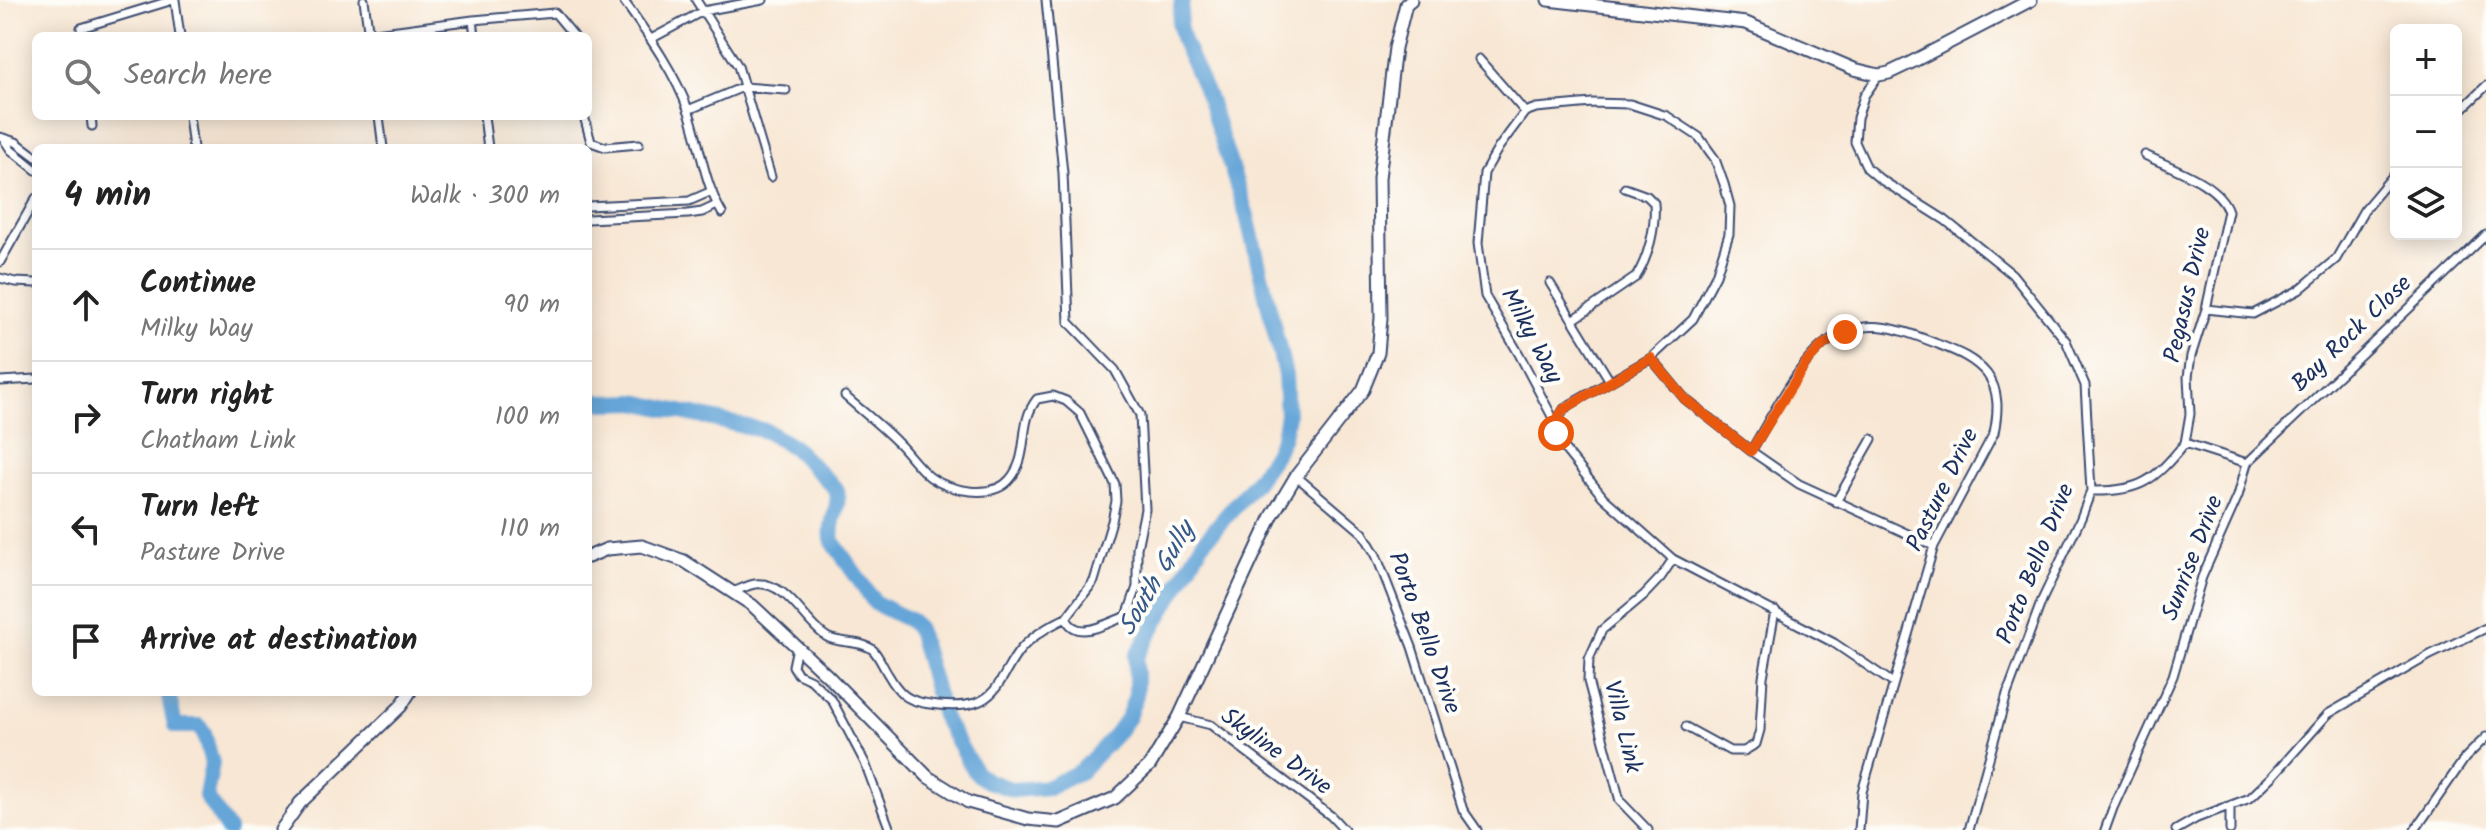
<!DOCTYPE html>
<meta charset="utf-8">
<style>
body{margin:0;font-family:Kalam,sans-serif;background:#f2f2f2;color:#222}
.controls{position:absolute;right:24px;top:24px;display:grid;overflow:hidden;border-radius:12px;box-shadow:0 4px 20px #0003}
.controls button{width:72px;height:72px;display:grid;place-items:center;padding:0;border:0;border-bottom:2px solid #e0e0e0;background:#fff;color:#222;font:40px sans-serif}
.stop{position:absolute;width:24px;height:24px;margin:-18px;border:6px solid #ea580c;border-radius:50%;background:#fff}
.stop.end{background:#ea580c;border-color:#fff;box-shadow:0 2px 8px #0008}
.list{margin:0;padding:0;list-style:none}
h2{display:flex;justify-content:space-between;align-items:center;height:104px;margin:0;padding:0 32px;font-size:34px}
h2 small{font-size:26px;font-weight:400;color:#767676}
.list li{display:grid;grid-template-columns:52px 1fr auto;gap:24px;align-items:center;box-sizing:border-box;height:112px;padding:0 32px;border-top:2px solid #e0e0e0}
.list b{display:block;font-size:30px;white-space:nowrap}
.list p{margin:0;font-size:26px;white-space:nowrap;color:#767676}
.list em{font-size:26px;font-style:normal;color:#767676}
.icon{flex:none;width:44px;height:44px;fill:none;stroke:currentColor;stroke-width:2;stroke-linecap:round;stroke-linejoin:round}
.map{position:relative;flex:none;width:2486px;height:830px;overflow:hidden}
.search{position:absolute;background:#fff;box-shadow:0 4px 20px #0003;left:32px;top:32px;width:560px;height:88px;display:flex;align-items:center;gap:20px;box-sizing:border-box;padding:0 28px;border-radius:12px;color:#767676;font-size:30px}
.panel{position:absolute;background:#fff;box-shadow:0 4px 20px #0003;left:32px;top:144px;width:560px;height:552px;border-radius:12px}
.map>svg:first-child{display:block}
</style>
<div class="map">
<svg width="2486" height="830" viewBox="0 0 2486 830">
<rect width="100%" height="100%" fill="#fdfcf7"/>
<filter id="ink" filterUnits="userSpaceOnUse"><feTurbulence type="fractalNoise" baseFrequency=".0125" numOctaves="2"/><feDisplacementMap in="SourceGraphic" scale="16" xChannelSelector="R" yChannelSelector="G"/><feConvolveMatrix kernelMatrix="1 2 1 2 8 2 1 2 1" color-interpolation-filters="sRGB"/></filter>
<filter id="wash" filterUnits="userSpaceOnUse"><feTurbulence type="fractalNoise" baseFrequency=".006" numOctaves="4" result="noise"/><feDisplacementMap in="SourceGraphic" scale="32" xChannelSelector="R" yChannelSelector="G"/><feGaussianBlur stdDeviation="1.8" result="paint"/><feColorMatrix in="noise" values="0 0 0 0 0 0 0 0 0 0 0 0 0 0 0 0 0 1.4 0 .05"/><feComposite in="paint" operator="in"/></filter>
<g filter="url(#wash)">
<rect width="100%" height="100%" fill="#f8e7d4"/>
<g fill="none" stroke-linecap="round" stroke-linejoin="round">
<path stroke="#65a5d8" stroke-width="16" d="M588,399L603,403L636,402L766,431L793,447L837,490C841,507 827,525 833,542L875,603L911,621L918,630L944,719L976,773L987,781L1014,790L1049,787L1081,771L1116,734L1128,717L1136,695V657L1202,544L1255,482L1275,454L1283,436L1287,415L1285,375L1279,349L1247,216L1208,97L1183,41L1179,25L1182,0
M168,692L175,726H199L204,733L212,763L206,796L228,830"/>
</g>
</g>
<g filter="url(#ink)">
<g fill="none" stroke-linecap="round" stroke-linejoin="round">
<defs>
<path id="minor" d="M175,0L180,36
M364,0L369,36
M623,0C648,35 675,72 689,112C700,144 704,183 722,213
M696,0L738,66L771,177
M473,20L475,36
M368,34L473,20L555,13L574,36
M82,36L81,28L173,0
M651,39L703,11L763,0
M1479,59L1525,112
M1879,75L1864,96L1857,118L1855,142L1867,168L1880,179L1945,220L2012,274L2066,341L2085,385L2091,491L2081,518L2042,600L2007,694L1969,830
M688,110L743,87L786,90
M2456,115L2486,86
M91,116L92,126
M189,116L193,148
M379,116L383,148
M484,116L488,148
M584,116L591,142L605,147L639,144
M0,137L16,142L36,157
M3,138L11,150L36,170
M2145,155C2171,168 2219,183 2228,211L2206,309L2191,356L2188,377L2190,414L2185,443
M588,206L689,201L712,191
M588,219L688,214L702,212L717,205
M0,262L36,198
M0,278L15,282L36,283
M1550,283L1610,381
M2206,309L2253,314L2299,290L2336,259L2364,210L2396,172
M1573,320L1636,277C1649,256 1656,227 1654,203L1647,196L1625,188
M1651,358L1685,399L1751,451L1799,484L1934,546
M0,381L36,379
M845,396C862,411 880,425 896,441C908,452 917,467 930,477C949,491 993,500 1010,479C1031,454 1017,424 1037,399L1053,396L1066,401L1080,413L1115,484L1116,501L1112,521L1094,581L1066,618C1077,643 1108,622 1127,616L1137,587V548L1145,509L1140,415L1115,370L1069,322L1063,173L1046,0
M1556,424L1564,409L1571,404L1651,358L1693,319L1716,275L1729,234L1730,206L1724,184L1715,159L1699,137L1667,116L1630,104L1592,103L1536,108L1525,112L1499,147L1484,173L1478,243L1485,296L1519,354L1556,424L1558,441L1603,497L1673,559L1834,643L1893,683
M2185,443L2247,463
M1751,451C1769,421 1797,365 1824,344C1863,315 1894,327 1935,343C1955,351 1973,357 1987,374C2000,391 1998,413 1994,433L1934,546L1862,792L1859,830
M2247,463L2486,235
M1296,476L1363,533L1376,555L1412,647L1463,810L1477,830
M2091,491C2140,492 2154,481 2185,443
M1836,502L1872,439
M732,592C739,590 748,585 755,584C787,580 804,623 827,637C839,644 861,640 873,650C879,656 884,669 889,676C893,683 898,690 904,695C917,706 959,708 975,703C1000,696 1005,667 1021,649C1033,635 1049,626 1066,618
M797,647L793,666L798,674L811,680L832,700L865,763L890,830
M1179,717L1211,725L1331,816L1344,830
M1686,727L1730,751H1744L1756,744L1760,730L1763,677L1775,611
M1648,830L1620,801L1588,681L1589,659L1602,630L1644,595L1661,577L1673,559
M2105,830L2113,808L2173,676L2202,577L2238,496L2247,463
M2176,830L2197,818L2250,798L2272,777L2328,714L2430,655L2486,628
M2230,830V806
M2415,830L2465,758L2486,737"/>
<path id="secondary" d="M1548,0L1746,23L1854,69L1879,75L1889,73L1910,63L2031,0
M588,557L607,549L642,546L684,561L752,605L828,676L928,777L968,802L1028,819L1059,822L1115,798L1150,765L1179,717L1272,516L1296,476L1363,390L1378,353L1381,318L1379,178L1395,48L1406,4L1411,0
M281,830L300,803L401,706L410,692"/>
</defs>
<use href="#minor" stroke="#3c4b70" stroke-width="11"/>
<use href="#secondary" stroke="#3c4b70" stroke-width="15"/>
<use href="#minor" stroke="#fff" stroke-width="7"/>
<use href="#secondary" stroke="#fff" stroke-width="11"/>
</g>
</g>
<g fill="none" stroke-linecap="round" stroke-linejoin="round" filter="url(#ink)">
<path stroke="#ea580c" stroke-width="10" d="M1556,433L1559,416L1564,409L1651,358L1685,399L1751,451L1806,363L1823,345L1845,332"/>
</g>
<g text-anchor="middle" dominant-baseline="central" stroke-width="8" stroke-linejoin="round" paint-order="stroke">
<g font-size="24" fill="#1b2f5e" stroke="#fdfcf7">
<text transform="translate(2188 295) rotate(-77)">Pegasus Drive</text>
<text transform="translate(2352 334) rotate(-44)">Bay Rock Close</text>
<text transform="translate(1531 336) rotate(62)">Milky Way</text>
<text transform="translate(1943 490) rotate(-64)">Pasture Drive</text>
<text transform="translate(2193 558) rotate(-69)">Sunrise Drive</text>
<text transform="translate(2036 564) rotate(-68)">Porto Bello Drive</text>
<text transform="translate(1424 633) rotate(70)">Porto Bello Drive</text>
<text transform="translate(1622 727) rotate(76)">Villa Link</text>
<text transform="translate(1276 752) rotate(36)">Skyline Drive</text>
</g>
<g font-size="26" font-style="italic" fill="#355889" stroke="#fdfcf7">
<text transform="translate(1157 579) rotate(-60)">South Gully</text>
</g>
</g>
</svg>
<div class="controls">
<button>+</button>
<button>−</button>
<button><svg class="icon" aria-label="layers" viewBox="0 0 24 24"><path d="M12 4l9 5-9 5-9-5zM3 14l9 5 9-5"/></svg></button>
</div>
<div class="stop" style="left:1556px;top:433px"></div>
<div class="stop end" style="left:1845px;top:332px"></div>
<div class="search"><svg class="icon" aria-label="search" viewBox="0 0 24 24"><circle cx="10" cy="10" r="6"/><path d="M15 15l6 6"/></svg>Search here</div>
<section class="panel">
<h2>4 min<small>Walk · 300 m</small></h2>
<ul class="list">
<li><svg class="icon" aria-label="ahead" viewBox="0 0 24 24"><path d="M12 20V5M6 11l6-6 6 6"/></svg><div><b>Continue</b><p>Milky Way</p></div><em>90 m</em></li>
<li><svg class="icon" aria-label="right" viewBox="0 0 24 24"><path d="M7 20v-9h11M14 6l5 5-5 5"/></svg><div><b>Turn right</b><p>Chatham Link</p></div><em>100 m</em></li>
<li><svg class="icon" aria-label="left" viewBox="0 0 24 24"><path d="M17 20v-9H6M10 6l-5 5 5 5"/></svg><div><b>Turn left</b><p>Pasture Drive</p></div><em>110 m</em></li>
<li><svg class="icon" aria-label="arrive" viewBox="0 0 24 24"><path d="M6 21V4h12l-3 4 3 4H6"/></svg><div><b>Arrive at destination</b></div></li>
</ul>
</section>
</div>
